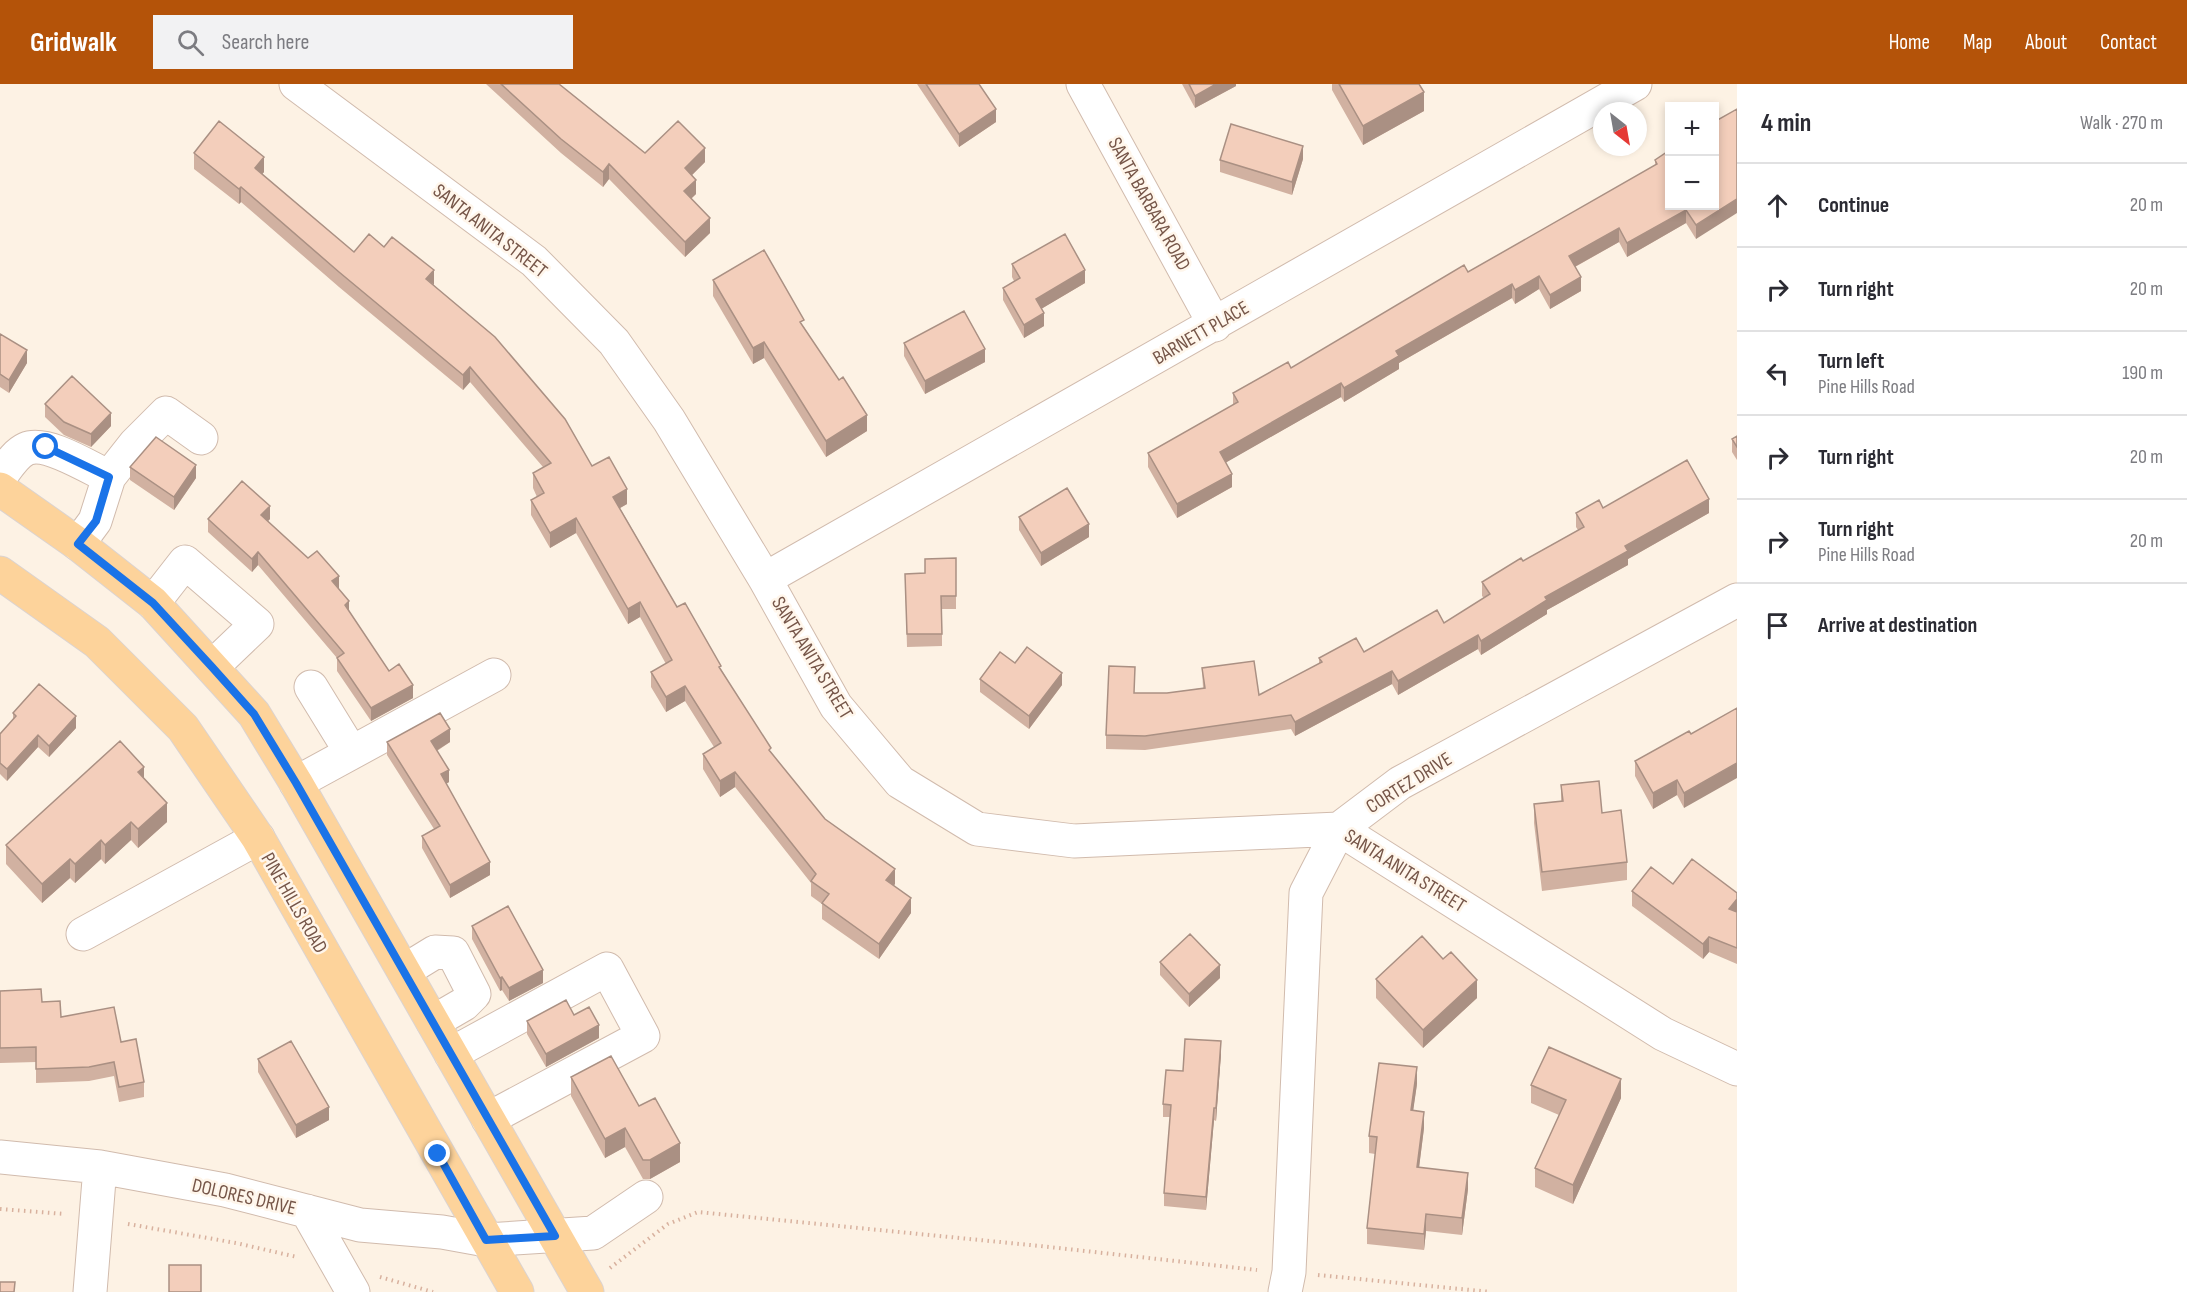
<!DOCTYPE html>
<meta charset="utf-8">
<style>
body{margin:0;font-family:"Sofia Sans Condensed",sans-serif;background:#f2f2f3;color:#2b2b33}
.controls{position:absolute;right:18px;top:18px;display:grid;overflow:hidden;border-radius:0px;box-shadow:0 3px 9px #0003}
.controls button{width:54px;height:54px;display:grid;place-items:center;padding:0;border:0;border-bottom:2px solid #e1e1e2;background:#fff;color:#2b2b33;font:30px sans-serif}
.compass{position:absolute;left:1593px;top:18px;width:54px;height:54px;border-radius:50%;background:#fff;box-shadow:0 3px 9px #0003;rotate:149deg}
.stop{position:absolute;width:18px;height:18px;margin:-14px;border:4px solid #1a73e8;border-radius:50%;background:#fff}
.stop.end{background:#1a73e8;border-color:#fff;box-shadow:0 2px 6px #0008}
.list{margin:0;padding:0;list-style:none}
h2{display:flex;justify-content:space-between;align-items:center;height:78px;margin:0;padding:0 24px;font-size:26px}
h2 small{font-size:20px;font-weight:400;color:#7c7c81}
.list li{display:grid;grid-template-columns:39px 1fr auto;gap:18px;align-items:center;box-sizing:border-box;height:84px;padding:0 24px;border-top:2px solid #e1e1e2}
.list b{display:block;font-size:22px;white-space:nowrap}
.list p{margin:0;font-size:20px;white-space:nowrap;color:#7c7c81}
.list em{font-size:20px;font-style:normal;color:#7c7c81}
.icon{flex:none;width:33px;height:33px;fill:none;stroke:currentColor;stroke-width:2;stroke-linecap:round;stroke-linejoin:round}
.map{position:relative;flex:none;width:1737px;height:1208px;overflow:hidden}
header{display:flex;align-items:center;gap:36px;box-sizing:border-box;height:84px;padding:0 30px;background:#b45309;color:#fff}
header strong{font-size:28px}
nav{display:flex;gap:33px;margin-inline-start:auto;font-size:21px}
.search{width:420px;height:54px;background:#f2f2f3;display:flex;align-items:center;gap:15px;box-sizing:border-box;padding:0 21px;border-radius:0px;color:#7c7c81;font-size:22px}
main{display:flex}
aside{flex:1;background:#fff}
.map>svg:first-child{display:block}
</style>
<header>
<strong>Gridwalk</strong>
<div class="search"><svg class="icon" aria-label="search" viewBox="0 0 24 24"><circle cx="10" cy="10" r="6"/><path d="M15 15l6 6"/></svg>Search here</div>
<nav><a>Home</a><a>Map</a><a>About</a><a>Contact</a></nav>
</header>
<main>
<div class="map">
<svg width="1737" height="1208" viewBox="0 0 1737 1208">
<rect width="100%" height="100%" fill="#fdf2e4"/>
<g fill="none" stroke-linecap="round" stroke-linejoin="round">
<defs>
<path id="minor" d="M296,0L534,177L614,258L669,336L765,495L836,622L900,698L977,745L1074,757L1339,745L1663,950L1737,985
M1083,0L1215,241
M0,393C7,384 15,370 26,365C46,356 90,384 109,393L95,437L78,460
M109,393L135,360L166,329L201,354
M765,495L1635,0
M153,519L185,478L257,540L212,583
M311,603L351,668
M296,699L494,591
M83,850L258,754
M404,887L435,868L453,869L474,910L464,920L433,938
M451,970L607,885L643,952L488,1035
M0,1073L100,1083L225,1106L360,1141L442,1148L486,1156L593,1149L646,1113
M307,1127L353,1208
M90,1208L100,1083
M1285,1208L1289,1188L1306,809L1339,745L1400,699L1737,516"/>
<path id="major" d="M0,405L78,460L153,519L254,630L296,699L587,1208
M0,489L97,558L183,644L258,754L517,1208"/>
</defs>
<use href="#minor" stroke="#d1bbad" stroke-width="35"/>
<use href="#major" stroke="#dbd3d0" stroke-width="35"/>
<path stroke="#d8b19e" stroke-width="4" stroke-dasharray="1.5 4.5" stroke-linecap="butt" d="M0,1125L65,1130
M128,1140L236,1159L297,1173
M610,1184L668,1140L698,1128L1040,1162L1257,1186
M1318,1191L1491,1208
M380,1193L433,1208"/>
<use href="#minor" stroke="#fff" stroke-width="33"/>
<use href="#major" stroke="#fdd39b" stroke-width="33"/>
</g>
<path fill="#d1b1a1" d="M486,0H559L645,69L705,78L692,91L696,110L691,115L710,149L685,173L609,95L603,103L561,69Z
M917,0H979L996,38L959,63Z
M1182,0H1236V2L1195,24Z
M1332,0H1419L1424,27L1363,61L1332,6Z
M194,69L264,88L262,90L354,168L384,163L434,201L592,382L627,420L620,424L677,523L721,585L771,669L825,735L895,800L894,801L911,829L879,875L822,835V820L811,812V799L735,703L720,713L703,685V670L714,663L685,617L666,628L651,603V588L666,580L640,533L628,540L576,449L550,464L531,431V416L537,413L533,404V389L543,383L470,298L463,306L339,203L241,118L239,120L194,85Z
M1303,75L1292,111L1220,88V76Z
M1655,76L1714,122L1696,155L1686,139L1627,173L1619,158L1575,183L1581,207L1550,225L1539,205L1515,220L1512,214L1399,279V285L1344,318L1341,313L1226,378L1232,403L1177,434L1148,383V369L1233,321V309L1291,284L1468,188L1655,82Z
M1012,180L1085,199L1041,225L1044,242L1024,254L1003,216V204L1014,197L1012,193Z
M713,196L804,243L867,347L826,373L764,274L753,280L713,212Z
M0,250L27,279L9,309L0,303Z
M904,259L985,278L925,310L904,272Z
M45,320L111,342L91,363L64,351L45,333Z
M1737,352V376L1732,368V355Z
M130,383L196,394L174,426L130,396Z
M1603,424L1709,429L1628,475V481L1547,526V530L1481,571L1478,565L1398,611L1392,600L1295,652L1291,645L1145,666L1106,665V651L1135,609H1167L1203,604L1202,584L1259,611L1319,580V574L1364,568L1444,539L1484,514L1482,512V498L1523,477L1578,446L1576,443V429Z
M1019,433L1089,453L1041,482L1019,446Z
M208,435H270L268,437L338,505L349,527L389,587L413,614L371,637L337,587V574L258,481L252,488L208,448Z
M956,474V525H942V562L907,563L905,490L925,489Z
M1015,579L1062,601L1029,645L980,608V595Z
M13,629L76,644L49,673L38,663L7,697L0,690V650L13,636Z
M1689,647L1684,724L1677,711L1653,725L1635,692V677Z
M387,658H450L437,667L449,698L446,700L490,791L450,814L422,764V752L434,745L387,671Z
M144,695L167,738L138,764L131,756L105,780L101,775L75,799L70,794L42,819L6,780V761Z
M1561,701L1602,729L1627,778V796L1542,807L1534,739V720L1561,717Z
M1673,800L1737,809V880L1709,868L1703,875L1632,822V807Z
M472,842L543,899L509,917L502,906L500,907L472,855Z
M1443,875L1477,914L1423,964L1376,914V895Z
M1160,878L1220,894L1189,923L1160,891Z
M0,907L42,918L61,933L121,958L144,998V1013L119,1018L114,992L89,997L36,999V978L0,979Z
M527,937L599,954L546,983L527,950Z
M1221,970L1216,1037L1214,1036L1206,1126L1164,1122V1109L1170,1033H1163V1020L1183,987Z
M258,975L329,1036L296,1054L258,988Z
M571,993L639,1022L680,1078L650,1095H643L625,1063L605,1074L571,1012Z
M1417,1000L1413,1026L1424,1044L1419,1083L1468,1105L1462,1151L1426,1147L1424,1166L1367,1160V1144L1375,1070L1369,1069V1052Z
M1531,1001L1621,1014L1573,1120L1535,1103V1084L1559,1031L1531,1019Z"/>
<path fill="#aa9083" d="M1216,0H1236V2L1195,24V12Z
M1424,8V27L1363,61V42Z
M996,25V38L959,63V50Z
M1303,62V75L1292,111V98Z
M705,64V78L685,98V84Z
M264,73V88L255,99V84Z
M609,80V95L603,103V88Z
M696,96V110L684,121V107Z
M241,103V118L239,120V105Z
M1737,115V129L1696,155V141Z
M1686,126V139L1627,173V159Z
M710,134V149L685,173V158Z
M1619,144V158L1569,186V172Z
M434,186V201L426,195Z
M1085,186V199L1036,228V215Z
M1539,192V205L1515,220V206Z
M1581,193V207L1550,225V211Z
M1512,200V214L1399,279V285L1344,318V304L1396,267Z
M1044,229V242L1024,254V241Z
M764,258V274L753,280V264Z
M985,265V278L925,310V297Z
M27,266V279L9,309V296Z
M470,283V298L463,306V291Z
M1341,299V313L1220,382V368Z
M111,329V342L91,363V350Z
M867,331V347L826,373V357Z
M196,381V394L174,426V413Z
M1232,390V403L1177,434V420Z
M627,405V420L613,428V413Z
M1709,415V429L1628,475V481L1547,526V530L1481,571V557L1545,513L1625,462Z
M270,422V435L261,444V431Z
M576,434V449L550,464V449Z
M1089,440V453L1041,482V469Z
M258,468V481L252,488V475Z
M339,492V505L332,497Z
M349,517V530L345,521Z
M640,518V533L628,540V525Z
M1478,551V565L1398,611V597Z
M1392,587V600L1295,652V638Z
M1062,589V601L1029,645V632Z
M413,601V614L371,637V624Z
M685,602V617L666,628V613Z
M76,632V644L49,673V662Z
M450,645V658L431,670V657Z
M38,651V663L7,697V685Z
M1737,679V694L1684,724V709Z
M144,683V702L138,688Z
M449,686V698L441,703V690Z
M735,688V703L720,713V697Z
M1677,696V711L1653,725V709Z
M167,719V738L138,764V745Z
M131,738V756L105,780V761Z
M101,756V775L75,799V780Z
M70,775V794L42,819V800Z
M490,778V791L450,814V801Z
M895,785V800L886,811V796Z
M911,814V829L879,875V860Z
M1737,815V830L1729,825Z
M1709,853V868L1703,875V860Z
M1220,881V894L1189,923V910Z
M543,886V899L509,917V904Z
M502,893V906L500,907V894Z
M1477,896V914L1423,964V946Z
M599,941V954L546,983V970Z
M1221,957V970L1216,1037V1024Z
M1417,983V1000L1411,1042V1026Z
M1621,995V1014L1573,1120V1101Z
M329,1023V1036L296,1054V1041Z
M1214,1024V1036L1206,1126V1113Z
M1424,1028V1044L1417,1100V1083Z
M625,1044V1063L605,1074V1055Z
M680,1059V1078L650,1095V1076Z
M1468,1089V1105L1462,1151V1134Z
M1426,1130V1147L1424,1166V1150Z"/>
<path fill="#f3cebb" stroke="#aa9083" stroke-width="1.5" d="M501,0H559L645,69L678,37L705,64L685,84L696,96L684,107L710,134L685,158L609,80L603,88L561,55Z
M926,0H979L996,25L959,50Z
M1189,0H1216L1195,12Z
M1339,0H1419L1424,8L1363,42Z
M1737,25V115L1696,141L1686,126L1627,159L1619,144L1569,172L1581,193L1550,211L1539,192L1515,206L1512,200L1396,267L1399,272L1344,304L1341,299L1220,368L1232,390L1177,420L1148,369L1238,318L1233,309L1288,278L1291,284L1464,181L1468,188L1657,80L1655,76L1670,66V122H1714V38Z
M219,37L264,73L255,84L354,168L369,150L384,163L392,153L434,186L426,195L495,253L565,335L592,382L609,373L627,405L613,413L677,523L685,519L721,582L719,583L771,664L769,666L825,735L895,785L886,796L911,814L879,860L822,819L829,810L811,797L816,790L735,688L720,697L703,670L721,659L685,602L666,613L651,588L672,576L640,518L628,525L576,434L550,449L531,416L544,409L533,389L551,379L470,283L463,291L339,188L241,103L239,105L194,69Z
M1231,40L1303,62L1292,98L1220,76Z
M1065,150L1085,186L1036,215L1044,229L1024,241L1003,204L1020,194L1012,180Z
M764,166L804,236L800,238L839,296L843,293L867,331L826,357L764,258L753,264L713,196Z
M964,227L985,265L925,297L904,259Z
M0,250L27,266L9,296L0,290Z
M72,292L111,329L91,350L64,338L45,320Z
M1737,352V363L1732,355Z
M156,353L196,381L174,413L130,383Z
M1687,376L1709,415L1625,462L1628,467L1545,513L1547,516L1481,557L1478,551L1398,597L1392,587L1295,638L1291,631L1145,652L1106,651L1109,582L1135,583L1134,609H1167L1205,604L1202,584L1254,577L1259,611L1322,578L1319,574L1356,554L1364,568L1437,526L1444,539L1490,510L1482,498L1521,474L1523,477L1584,443L1576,429L1599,416L1603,424Z
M242,397L270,422L261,431L308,474L317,467L339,492L332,497L349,517L345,521L389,587L399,580L413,601L371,624L337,574L344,569L258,468L252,475L208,435Z
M1067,404L1089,440L1041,469L1019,433Z
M956,474V512H941L942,550H907L905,490L925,489V475Z
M1027,563L1062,589L1029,632L980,595L1000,568L1015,579Z
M39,600L76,632L49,662L38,651L7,685L0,679V650L16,632L13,629Z
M1737,624V679L1684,709L1677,696L1653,709L1635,677L1689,647L1691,650Z
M440,629L450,645L431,657L449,686L441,690L490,778L450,801L422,752L440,742L387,658Z
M120,657L144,683L138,688L167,719L138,745L131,738L105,761L101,756L75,780L70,775L42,800L6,761Z
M1599,697L1602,729L1621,726L1627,778L1542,788L1534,720L1563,717L1561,701Z
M1692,775L1737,809V815L1729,825L1737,828V864L1709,853L1703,860L1632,807L1651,783L1673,800Z
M508,822L543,886L509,904L502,893L500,894L472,842Z
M1190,850L1220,881L1189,910L1160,878Z
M1422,852L1443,875L1451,868L1477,896L1423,946L1376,895Z
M41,905L42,918L60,917L61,933L114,923L121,958L136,955L144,998L119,1003L114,978L89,983L36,985V963L0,964V907Z
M566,916L574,931L589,923L599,941L546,970L527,937Z
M1185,955L1221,957L1216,1024H1214L1206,1113L1164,1109L1171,1021L1163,1020L1166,986L1183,987Z
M291,957L329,1023L296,1041L258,975Z
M1549,963L1621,995L1573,1101L1535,1084L1566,1016L1531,1001Z
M611,972L639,1022L655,1014L680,1059L650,1076H643L625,1044L605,1055L571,993Z
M1379,979L1417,983L1411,1026L1424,1028L1417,1083L1468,1089L1462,1134L1426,1130L1424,1150L1367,1144L1377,1053L1369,1052Z
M169,1181H201V1208H169Z
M0,1198H15L14,1208H0Z"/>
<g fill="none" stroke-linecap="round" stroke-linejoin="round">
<path stroke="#1a73e8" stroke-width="8" d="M46,363L109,393L96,437L78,460L153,519L212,583L254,630L296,699L555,1152L486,1156L438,1070"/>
</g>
<g text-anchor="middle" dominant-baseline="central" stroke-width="5" stroke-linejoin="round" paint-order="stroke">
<g font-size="20" fill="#765649" stroke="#fff6eb">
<text transform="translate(1149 120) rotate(61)">SANTA BARBARA ROAD</text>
<text transform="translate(490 147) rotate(38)">SANTA ANITA STREET</text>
<text transform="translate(1201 249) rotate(-30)">BARNETT PLACE</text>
<text transform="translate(812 574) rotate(59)">SANTA ANITA STREET</text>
<text transform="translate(1409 699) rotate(-32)">CORTEZ DRIVE</text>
<text transform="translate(1405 787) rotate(32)">SANTA ANITA STREET</text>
<text transform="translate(294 819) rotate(60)">PINE HILLS ROAD</text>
<text transform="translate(244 1113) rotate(13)">DOLORES DRIVE</text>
</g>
</g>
</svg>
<div class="controls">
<button>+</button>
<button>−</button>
</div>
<svg class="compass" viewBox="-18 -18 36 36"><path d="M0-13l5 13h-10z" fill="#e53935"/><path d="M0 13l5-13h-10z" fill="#7c7c81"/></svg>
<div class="stop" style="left:46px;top:363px"></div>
<div class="stop end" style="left:438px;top:1070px"></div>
</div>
<aside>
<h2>4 min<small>Walk · 270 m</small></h2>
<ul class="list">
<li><svg class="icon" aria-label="ahead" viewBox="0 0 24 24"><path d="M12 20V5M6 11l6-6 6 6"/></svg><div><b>Continue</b></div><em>20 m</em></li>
<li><svg class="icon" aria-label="right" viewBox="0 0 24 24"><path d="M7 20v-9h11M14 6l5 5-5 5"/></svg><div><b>Turn right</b></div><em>20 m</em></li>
<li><svg class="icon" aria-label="left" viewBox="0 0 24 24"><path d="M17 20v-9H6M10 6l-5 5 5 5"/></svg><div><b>Turn left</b><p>Pine Hills Road</p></div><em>190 m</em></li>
<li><svg class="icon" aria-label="right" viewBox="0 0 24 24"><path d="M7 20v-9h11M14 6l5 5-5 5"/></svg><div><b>Turn right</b></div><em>20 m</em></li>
<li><svg class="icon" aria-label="right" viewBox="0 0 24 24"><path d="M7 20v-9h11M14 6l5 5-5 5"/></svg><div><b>Turn right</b><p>Pine Hills Road</p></div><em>20 m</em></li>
<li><svg class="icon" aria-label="arrive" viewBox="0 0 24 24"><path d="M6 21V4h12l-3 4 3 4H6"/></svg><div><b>Arrive at destination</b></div></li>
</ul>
</aside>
</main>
